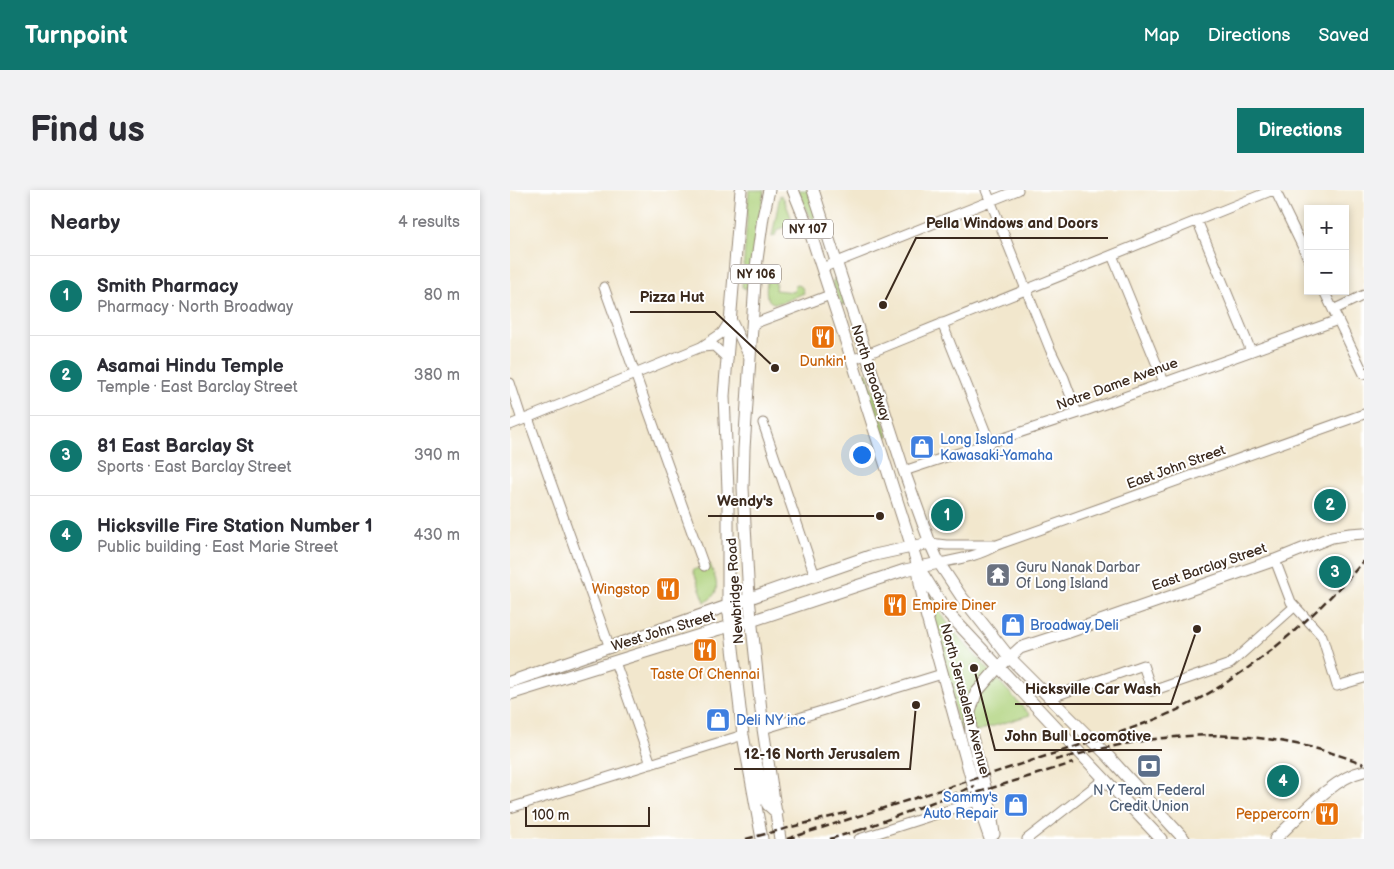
<!DOCTYPE html>
<meta charset="utf-8">
<style>
body{margin:0;font-family:"Balsamiq Sans",sans-serif;background:#f2f2f3;color:#2b2b33}
.controls{position:absolute;right:15px;top:15px;display:grid;overflow:hidden;border-radius:0px;box-shadow:0 2px 8px #0003}
.controls button{width:45px;height:45px;display:grid;place-items:center;padding:0;border:0;border-bottom:1px solid #e1e1e2;background:#fff;color:#2b2b33;font:25px sans-serif}
.scale{position:absolute;left:15px;bottom:12px;width:125px;box-sizing:border-box;padding-left:5px;border:2px solid #3b2a1e;border-top:0;font-size:14px;line-height:18px;white-space:nowrap;color:#3b2a1e;-webkit-text-stroke:4px #fff;paint-order:stroke}
.you{position:absolute;left:351px;top:264px;width:18px;height:18px;margin:-12px;border:4px solid #fff;border-radius:50%;background:#1a73e8;box-shadow:0 0 0 8px #1a73e833}
.badge{display:grid;place-items:center;width:32px;height:32px;border-radius:50%;background:#0f766e;color:#fff;font-size:16px;font-weight:700}
.pin{position:absolute;translate:-50% -50%;border:2px solid #fff;box-shadow:0 1px 5px #0006}
.list{margin:0;padding:0;list-style:none}
h2{display:flex;justify-content:space-between;align-items:center;height:65px;margin:0;padding:0 20px;font-size:21px}
h2 small{font-size:16px;font-weight:400;color:#7c7c81}
.list li{display:grid;grid-template-columns:32px 1fr auto;gap:15px;align-items:center;box-sizing:border-box;height:80px;padding:0 20px;border-top:1px solid #e1e1e2}
.list b{display:block;font-size:19px;white-space:nowrap}
.list p{margin:0;font-size:16px;white-space:nowrap;color:#7c7c81}
.list em{font-size:16px;font-style:normal;color:#7c7c81}
.map{position:relative;flex:none;width:854px;height:649px;overflow:hidden;border-radius:0px}
header{display:flex;align-items:center;gap:30px;box-sizing:border-box;height:70px;padding:0 25px;background:#0f766e;color:#fff}
header strong{font-size:24px}
nav{display:flex;gap:28px;margin-inline-start:auto;font-size:18px}
.intro{display:flex;align-items:center;justify-content:space-between;box-sizing:border-box;height:120px;padding:0 30px}
h1{margin:0;font-size:35px}
.button{padding:12px 22px;border-radius:0px;background:#0f766e;color:#fff;font-size:18px;font-weight:700}
main{display:flex;gap:30px;padding:0 30px}
aside{flex:1;background:#fff;border-radius:0px;box-shadow:0 2px 8px #0003}
.map>svg:first-child{display:block}
</style>
<header>
<strong>Turnpoint</strong>
<nav><a>Map</a><a>Directions</a><a>Saved</a></nav>
</header>
<div class="intro"><h1>Find us</h1><a class="button">Directions</a></div>
<main>
<aside>
<h2>Nearby<small>4 results</small></h2>
<ul class="list">
<li><span class="badge">1</span><div><b>Smith Pharmacy</b><p>Pharmacy · North Broadway</p></div><em>80 m</em></li>
<li><span class="badge">2</span><div><b>Asamai Hindu Temple</b><p>Temple · East Barclay Street</p></div><em>380 m</em></li>
<li><span class="badge">3</span><div><b>81 East Barclay St</b><p>Sports · East Barclay Street</p></div><em>390 m</em></li>
<li><span class="badge">4</span><div><b>Hicksville Fire Station Number 1</b><p>Public building · East Marie Street</p></div><em>430 m</em></li>
</ul>
</aside>
<div class="map">
<svg width="854" height="649" viewBox="0 0 854 649">
<rect width="100%" height="100%" fill="#fff"/>
<filter id="ink" filterUnits="userSpaceOnUse"><feTurbulence type="fractalNoise" baseFrequency=".02" numOctaves="2"/><feDisplacementMap in="SourceGraphic" scale="10" xChannelSelector="R" yChannelSelector="G"/><feConvolveMatrix kernelMatrix="1 2 1 2 8 2 1 2 1" color-interpolation-filters="sRGB"/></filter>
<filter id="wash" filterUnits="userSpaceOnUse"><feTurbulence type="fractalNoise" baseFrequency=".0096" numOctaves="4" result="noise"/><feDisplacementMap in="SourceGraphic" scale="20" xChannelSelector="R" yChannelSelector="G"/><feGaussianBlur stdDeviation="1.12" result="paint"/><feColorMatrix in="noise" values="0 0 0 0 0 0 0 0 0 0 0 0 0 0 0 0 0 1.4 0 .05"/><feComposite in="paint" operator="in"/></filter>
<g filter="url(#wash)">
<rect width="100%" height="100%" fill="#f2e7cd"/>
<path fill="#add17a" stroke="#747e4c" d="M239,0H254L239,97L236,99L232,97Z
M288,0H298L310,35L307,36L294,16Z
M270,5L272,6L274,9L286,40H283L280,35L267,40L265,46L262,47Z
M328,89L335,114L332,115L327,106L322,91Z
M257,91L266,92L265,100L284,102L285,95C292,95 292,97 294,103C275,111 252,126 257,91Z
M355,182L357,183L378,246L375,247L369,236L352,184Z
M200,374C206,389 213,403 195,412L183,380Z
M413,392L434,428L446,444L520,525L451,546Z"/>
</g>
<g filter="url(#ink)">
<g fill="none" stroke-linecap="round" stroke-linejoin="round">
<defs>
<path id="minor" d="M476,0L540,159L554,188L567,223
M765,0L798,68
M687,30L741,161
M602,65L654,192
M312,78L508,0
M94,97L194,376
M814,101L854,184
M823,120L854,105
M432,133L480,253
M243,134L320,105
M192,157L204,156L218,169
M342,170L763,0
M0,193L12,230
M18,228L100,458
M253,233L305,386
M0,235L191,157L212,143L221,129L240,169
M394,281L578,220L828,130
M420,353L436,355H484
M765,370L781,412L812,446L827,496L854,488
M429,373C449,369 470,366 487,355L854,224
M105,472L141,574
M539,508L633,475L642,501L720,474L784,417
M253,539L432,484
M0,618L233,545
M349,649L467,611
M517,649L594,589"/>
<path id="major" d="M231,0L214,206L218,300V415L233,545L252,649
M259,0L253,27L246,77L234,259L233,298L239,408L253,539L270,649
M283,0L300,42L342,170L408,376L410,393L416,424L470,620L480,649
M303,0L394,281L420,353L429,373L451,406L500,468L599,567L674,649
M409,378L436,421L651,649
M0,492L360,366L420,353
M0,504L206,440L241,431L395,380L429,373
M236,559L246,572L255,609L258,615L267,623
M484,644L480,616L461,543L460,522L466,503L485,481L510,458L559,442L765,370L822,347L840,344L854,343
M765,649C789,627 822,588 854,581"/>
</defs>
<use href="#minor" stroke="#968876" stroke-width="11"/>
<use href="#major" stroke="#968876" stroke-width="13"/>
<use href="#minor" stroke="#fff" stroke-width="9"/>
<use href="#major" stroke="#fff" stroke-width="11"/>
<path stroke="#3b2a1e" stroke-width="2.5" stroke-dasharray="8 4" stroke-linecap="butt" d="M463,474L466,485
M545,570C585,560 625,550 665,547C729,541 794,551 854,574
M456,606L563,573
M350,640L465,596
M236,649L339,622
M277,649L611,542C636,533 662,524 685,511C750,476 805,426 854,371
M320,649L356,638"/>
</g>
</g>
<defs>
<symbol id="restaurant-square" viewBox="-11 -11 22 22"><rect x="-9" y="-9" width="18" height="18" rx="4" fill="#e8710a" stroke="#fff"/><path d="M-5-6h1v4h1v-4h1v4h1v-4h1v5L-1.5 .5V6h-2V.5L-5-1ZM5-6V6H3V1.5H1.5Q1.5-4 5-6Z" fill="#fff"/></symbol>
<symbol id="shop-square" viewBox="-11 -11 22 22"><rect x="-9" y="-9" width="18" height="18" rx="4" fill="#3f7fe0" stroke="#fff"/><path d="M-5-2.5h2.3a2.7 3.5 0 0 1 5.4 0H5L5.5 6h-11ZM-1.5-2.5h3a1.5 2.3 0 0 0-3 0Z" fill="#fff"/></symbol>
<symbol id="temple-square" viewBox="-11 -11 22 22"><rect x="-9" y="-9" width="18" height="18" rx="4" fill="#6b7280" stroke="#fff"/><path d="M0-6L5-2H3V0L6.5 2.5H4V6H1.5V3h-3V6H-4V2.5H-6.5L-3 0V-2H-5Z" fill="#fff"/></symbol>
<symbol id="bank-square" viewBox="-11 -11 22 22"><rect x="-9" y="-9" width="18" height="18" rx="4" fill="#5c6f8a" stroke="#fff"/><path d="M-6-4H6V4H-6ZM0-2.3a2.3 2.3 0 1 0 0 4.6a2.3 2.3 0 1 0 0-4.6Z" fill="#fff"/></symbol>
</defs>
<g fill-rule="evenodd">
<use href="#restaurant-square" x="299" y="133" width="28" height="28"/>
<use href="#shop-square" x="398" y="243" width="28" height="28"/>
<use href="#temple-square" x="474" y="371" width="28" height="28"/>
<use href="#restaurant-square" x="144" y="385" width="28" height="28"/>
<use href="#restaurant-square" x="371" y="401" width="28" height="28"/>
<use href="#shop-square" x="489" y="421" width="28" height="28"/>
<use href="#restaurant-square" x="181" y="446" width="28" height="28"/>
<use href="#shop-square" x="194" y="516" width="28" height="28"/>
<use href="#bank-square" x="625" y="562" width="28" height="28"/>
<use href="#shop-square" x="492" y="601" width="28" height="28"/>
<use href="#restaurant-square" x="803" y="610" width="28" height="28"/>
</g>
<g text-anchor="middle" dominant-baseline="central" stroke-width="4" stroke-linejoin="round" paint-order="stroke">
<g fill="#fff" stroke="#766a62" stroke-width="1">
<rect x="273" y="29.5" width="50" height="19" rx="4"/>
<rect x="221" y="74.5" width="50" height="19" rx="4"/>
</g>
<g font-size="12" font-weight="bold" fill="#3b2a1e">
<text x="298" y="39">NY 107</text>
<text x="246" y="84">NY 106</text>
</g>
<g font-size="14" fill="#c56008" stroke="#fff">
<text x="313" y="171">Dunkin'</text>
<text x="140" y="399" text-anchor="end">Wingstop</text>
<text x="402" y="415" text-anchor="start">Empire Diner</text>
<text x="195" y="484">Taste Of Chennai</text>
<text x="800" y="624" text-anchor="end">Peppercorn</text>
</g>
<g font-size="14" fill="#3b2a1e" stroke="#fff">
<text transform="translate(361 183) rotate(72)">North Broadway</text>
<text transform="translate(607 194) rotate(-20)">Notre Dame Avenue</text>
<text transform="translate(666 277) rotate(-20)">East John Street</text>
<text transform="translate(699 377) rotate(-19)">East Barclay Street</text>
<text transform="translate(225 401) rotate(-94)">Newbridge Road</text>
<text transform="translate(153 441) rotate(-17)">West John Street</text>
<text transform="translate(455 509) rotate(75)">North Jerusalem Avenue</text>
</g>
<g font-size="14" fill="#366cbe" stroke="#fff" text-anchor="start">
<text x="430" y="249">Long Island<tspan x="430" dy="16">Kawasaki-Yamaha</tspan></text>
<text x="520" y="435">Broadway Deli</text>
<text x="226" y="530">Deli NY inc</text>
<text x="488" y="607" text-anchor="end">Sammy's<tspan x="488" dy="16">Auto Repair</tspan></text>
</g>
<g font-size="14" fill="#5b616d" stroke="#fff" text-anchor="start">
<text x="506" y="377">Guru Nanak Darbar<tspan x="506" dy="16">Of Long Island</tspan></text>
</g>
<g font-size="14" fill="#4e5e75" stroke="#fff">
<text x="639" y="600">N Y Team Federal<tspan x="639" dy="16">Credit Union</tspan></text>
</g>
</g>
<path fill="none" stroke="#3b2a1e" stroke-width="2" d="M373 115L406 48H598M265 178L205 122H120M370 326L273 326H198M687 439L661 514H505M464 478L485 560H652M406 515L400 579H224"/>
<g fill="#3b2a1e" stroke="#fff" stroke-width="2">
<circle cx="373" cy="115" r="5"/>
<circle cx="265" cy="178" r="5"/>
<circle cx="370" cy="326" r="5"/>
<circle cx="687" cy="439" r="5"/>
<circle cx="464" cy="478" r="5"/>
<circle cx="406" cy="515" r="5"/>
</g>
<g font-size="15" text-anchor="middle" font-weight="bold" fill="#3b2a1e" stroke="#fff" stroke-width="4" stroke-linejoin="round" paint-order="stroke">
<text x="502" y="38">Pella Windows and Doors</text>
<text x="162" y="112">Pizza Hut</text>
<text x="235" y="316">Wendy's</text>
<text x="583" y="504">Hicksville Car Wash</text>
<text x="568" y="551">John Bull Locomotive</text>
<text x="312" y="569">12-16 North Jerusalem</text>
</g>
</svg>
<div class="controls">
<button>+</button>
<button>−</button>
</div>
<div class="scale">100 m</div>
<div class="you"></div>
<div class="pin badge" style="left:437px;top:325px">1</div>
<div class="pin badge" style="left:820px;top:315px">2</div>
<div class="pin badge" style="left:825px;top:382px">3</div>
<div class="pin badge" style="left:773px;top:591px">4</div>
</div>
</main>
